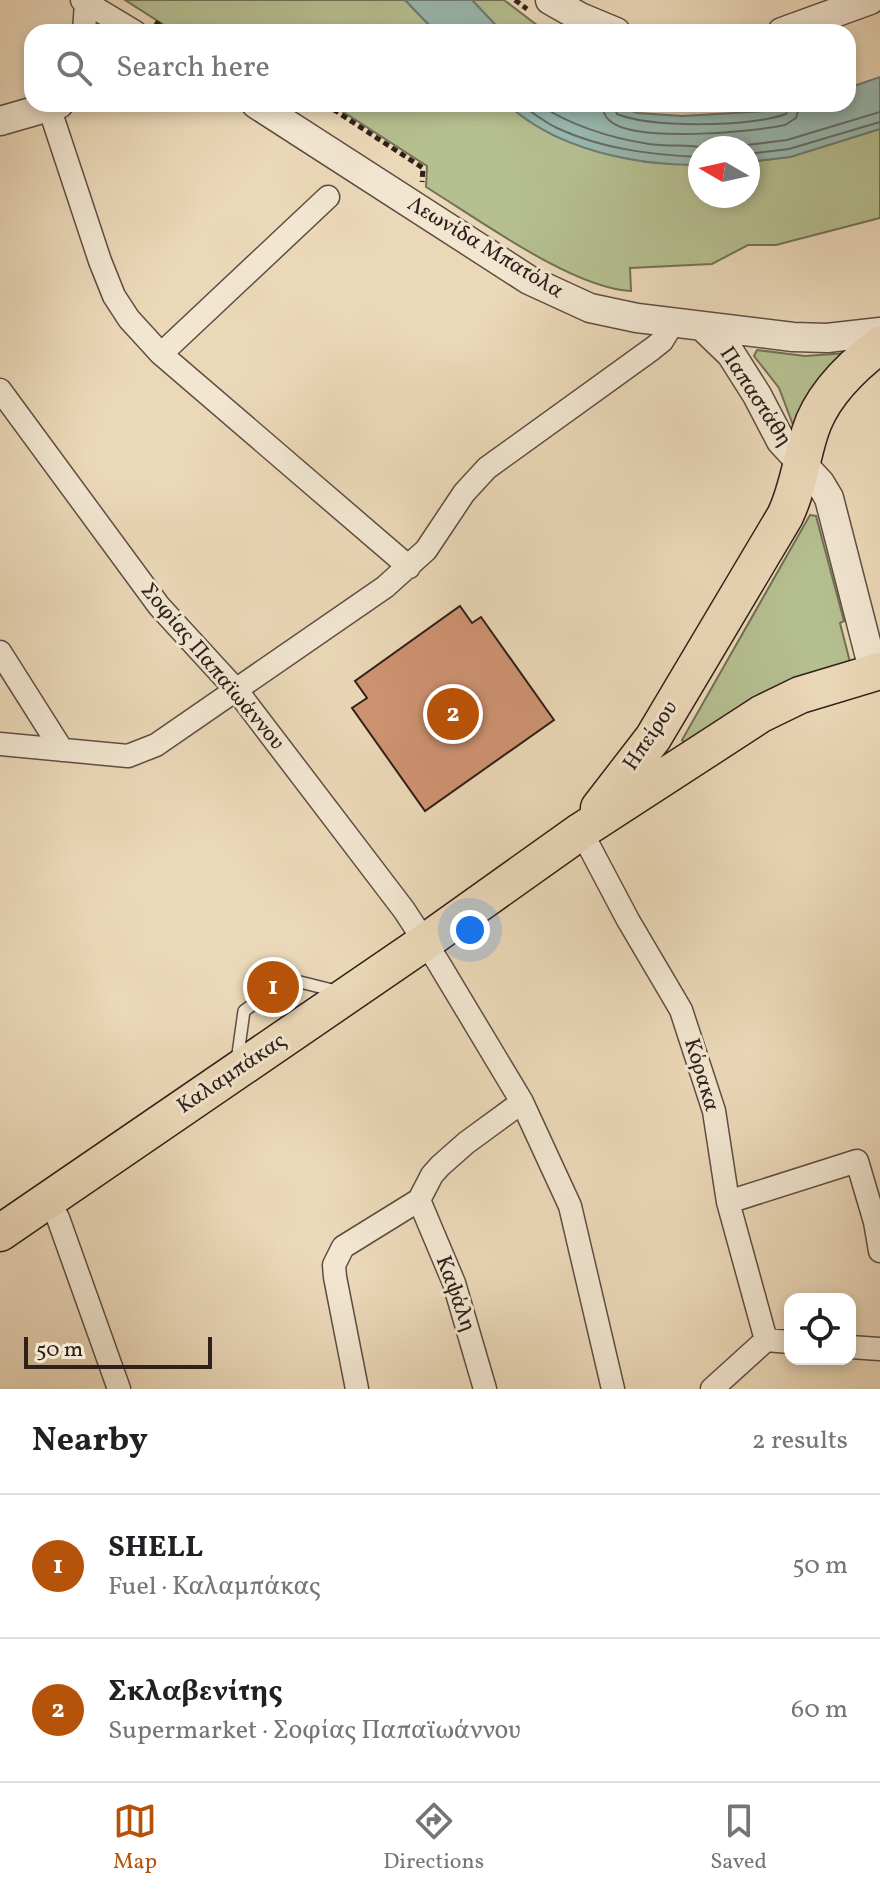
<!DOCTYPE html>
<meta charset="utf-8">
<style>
body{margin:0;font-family:Vollkorn,serif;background:#f6f6f6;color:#202124}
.controls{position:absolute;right:24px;bottom:24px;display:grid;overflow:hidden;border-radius:16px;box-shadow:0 4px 12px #0003}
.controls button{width:72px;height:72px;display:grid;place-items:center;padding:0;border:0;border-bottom:2px solid #e0e0e0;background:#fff;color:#202124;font:40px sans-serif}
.compass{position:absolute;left:688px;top:136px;width:72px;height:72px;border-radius:50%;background:#fff;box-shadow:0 4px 12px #0003;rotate:279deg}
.scale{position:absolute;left:24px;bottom:20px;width:188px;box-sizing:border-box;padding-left:8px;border:4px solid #2f201a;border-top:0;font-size:22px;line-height:28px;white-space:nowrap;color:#2f201a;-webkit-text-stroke:6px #f2e6d1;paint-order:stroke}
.you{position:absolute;left:470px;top:930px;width:28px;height:28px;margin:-20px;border:6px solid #fff;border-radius:50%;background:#1a73e8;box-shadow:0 0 0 12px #1a73e833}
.badge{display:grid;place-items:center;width:52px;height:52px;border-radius:50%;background:#b45309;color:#fff;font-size:26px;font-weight:700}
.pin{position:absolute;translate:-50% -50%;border:4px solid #fff;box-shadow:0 2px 8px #0006}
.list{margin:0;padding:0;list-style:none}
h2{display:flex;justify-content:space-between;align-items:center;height:104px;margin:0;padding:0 32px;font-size:34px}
h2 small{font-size:26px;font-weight:400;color:#757577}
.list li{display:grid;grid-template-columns:52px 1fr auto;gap:24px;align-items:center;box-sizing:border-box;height:144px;padding:0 32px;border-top:2px solid #e0e0e0}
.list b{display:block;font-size:30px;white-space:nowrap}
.list p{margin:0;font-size:26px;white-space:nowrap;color:#757577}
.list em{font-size:26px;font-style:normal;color:#757577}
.icon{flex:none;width:44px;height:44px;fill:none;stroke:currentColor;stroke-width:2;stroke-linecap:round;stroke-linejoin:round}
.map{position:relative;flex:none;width:880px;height:1389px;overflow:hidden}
.search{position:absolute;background:#fff;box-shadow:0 4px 12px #0003;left:24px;right:24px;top:24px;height:88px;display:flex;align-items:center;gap:20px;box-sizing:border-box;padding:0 28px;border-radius:24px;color:#757577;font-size:30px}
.sheet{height:392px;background:#fff}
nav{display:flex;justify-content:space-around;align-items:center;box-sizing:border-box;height:112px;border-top:2px solid #e0e0e0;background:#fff;font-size:22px;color:#757577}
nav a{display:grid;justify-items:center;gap:4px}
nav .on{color:#b45309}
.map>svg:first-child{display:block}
</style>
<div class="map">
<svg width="880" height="1389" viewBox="0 0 880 1389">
<rect width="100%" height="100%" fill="#ebd8b8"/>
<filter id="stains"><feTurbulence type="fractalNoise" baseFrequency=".0025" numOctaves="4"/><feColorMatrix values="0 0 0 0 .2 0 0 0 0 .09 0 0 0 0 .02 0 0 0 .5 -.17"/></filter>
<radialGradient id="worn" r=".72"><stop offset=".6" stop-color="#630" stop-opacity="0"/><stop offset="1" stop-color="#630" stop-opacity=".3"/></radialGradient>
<path fill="#b5bf90" stroke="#727055" stroke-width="2" d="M125,0H405L436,32H175Z
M472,0H504L546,32H502Z
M331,104H507L553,135L591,149L646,162L700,165V196H748V162L790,157L880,129V218L776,245H748L712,264L630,268L631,291C572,288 478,219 426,187L427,166Z
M757,350L805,356L849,353L793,425L779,388L754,356Z
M810,515L816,516L844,621L840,623L850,662L690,749L682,740Z"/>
<path fill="#98b9b1" stroke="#6e7c75" stroke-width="2" d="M405,0H472L502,32H436Z
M880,77V129L790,157L748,162V148H700V165C634,165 557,150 507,104H609L638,113L682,116L767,111L800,104H848V88Z"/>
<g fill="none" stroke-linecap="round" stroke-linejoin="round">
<path stroke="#646c66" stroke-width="2" d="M520,104C532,112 544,122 557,128C602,149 652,155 700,157
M538,104C572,126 610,138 649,144C668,147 688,144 705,148
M603,104C603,111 604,116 610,121C635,143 752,132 785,125L796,118L800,104
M613,104L617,114C651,128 751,127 786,114L790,104
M738,148L747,145L787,140L880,112
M748,154L789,149L880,122"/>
</g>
<path fill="#cf9372" stroke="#2f201a" stroke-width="2" d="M460,606L472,623L481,617L554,720L425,811L352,708L367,698L355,681Z"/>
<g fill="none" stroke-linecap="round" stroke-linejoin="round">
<defs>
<path id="service" d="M237,1061L244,1011L288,979L336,991"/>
<path id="minor" d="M82,0L135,32
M84,32L86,3
M49,107L100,261L114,296L129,319L161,354L409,567
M161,354L328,197
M0,390L159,606L237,691L404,910L438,962L522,1102L570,1206L613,1389
M0,652L62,750
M0,744L128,756L156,745L385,587L426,550L464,493L487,468L652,349L662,341L673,323
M581,831L628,920L681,1010L714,1111L728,1202L766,1340
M48,1200L58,1218L119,1389
M419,1200L454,1283L485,1389
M728,1202L857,1161L875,1222L880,1251
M850,1347L880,1349
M357,1389L335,1277L334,1265L343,1247L419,1200L432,1175L440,1166L466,1143L522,1102
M712,1389L766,1340L790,1342"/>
<path id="tertiary" d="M550,0L580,17L616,32
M782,32L870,0
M256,104L529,280L590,308L637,318L793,337L827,338L880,332
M0,121L59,104
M703,327L731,354L757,395L781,441L820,483L829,498L874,673"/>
<path id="primary" d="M599,808L653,738L785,516C798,489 801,460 810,432C821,396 851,367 880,345
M0,1233L425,942L581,831L761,714L800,695L880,671"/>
</defs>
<use href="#service" stroke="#5e4e42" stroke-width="14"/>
<use href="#minor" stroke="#5e4e42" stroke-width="25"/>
<use href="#tertiary" stroke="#5e4e42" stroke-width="31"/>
<use href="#primary" stroke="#2f201a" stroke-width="39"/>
<path stroke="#2f201a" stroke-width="5" stroke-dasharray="6 4" stroke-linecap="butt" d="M515,0L527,9
M155,22L171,32
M325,104L423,168L422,182"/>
<use href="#service" stroke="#f2e6d1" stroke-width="11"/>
<use href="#minor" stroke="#f2e6d1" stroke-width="22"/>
<use href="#tertiary" stroke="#f2e6d1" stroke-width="28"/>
<use href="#primary" stroke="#ebd8b8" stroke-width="36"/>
</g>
<g text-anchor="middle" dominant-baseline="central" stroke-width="6" stroke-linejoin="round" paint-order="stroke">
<g font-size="22" fill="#2f201a" stroke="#f2e6d1">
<text transform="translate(485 248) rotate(31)">Λεωνίδα Μπατόλα</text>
<text transform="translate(755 397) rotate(57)">Παπαστάθη</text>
<text transform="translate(212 667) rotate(50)">Σοφίας Παπαϊωάννου</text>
<text transform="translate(651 736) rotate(-56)">Ηπείρου</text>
<text transform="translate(232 1074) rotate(-34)">Καλαμπάκας</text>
<text transform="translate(701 1075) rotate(73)">Κόρακα</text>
<text transform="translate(455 1294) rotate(70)">Καψάλη</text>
</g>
</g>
<rect width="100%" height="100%" filter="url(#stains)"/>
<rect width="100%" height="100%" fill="url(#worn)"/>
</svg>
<div class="controls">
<button><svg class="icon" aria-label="locate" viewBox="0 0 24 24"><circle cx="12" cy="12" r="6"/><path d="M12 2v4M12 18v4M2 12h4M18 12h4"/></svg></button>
</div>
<svg class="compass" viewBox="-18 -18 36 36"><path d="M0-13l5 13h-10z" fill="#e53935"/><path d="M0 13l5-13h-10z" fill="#757577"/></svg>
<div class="scale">50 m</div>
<div class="you"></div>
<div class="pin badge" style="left:273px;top:987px">1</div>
<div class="pin badge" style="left:453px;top:714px">2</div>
<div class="search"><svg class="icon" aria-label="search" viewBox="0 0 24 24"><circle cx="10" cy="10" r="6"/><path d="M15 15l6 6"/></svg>Search here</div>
</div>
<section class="sheet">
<h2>Nearby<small>2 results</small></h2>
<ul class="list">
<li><span class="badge">1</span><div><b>SHELL</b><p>Fuel · Καλαμπάκας</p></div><em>50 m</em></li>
<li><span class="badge">2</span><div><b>Σκλαβενίτης</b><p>Supermarket · Σοφίας Παπαϊωάννου</p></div><em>60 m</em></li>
</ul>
</section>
<nav>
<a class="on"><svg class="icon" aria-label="map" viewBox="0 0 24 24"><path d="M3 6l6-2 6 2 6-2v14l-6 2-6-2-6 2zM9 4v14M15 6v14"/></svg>Map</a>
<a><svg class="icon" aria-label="directions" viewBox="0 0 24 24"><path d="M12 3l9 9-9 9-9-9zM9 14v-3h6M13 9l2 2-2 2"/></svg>Directions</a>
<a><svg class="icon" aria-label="saved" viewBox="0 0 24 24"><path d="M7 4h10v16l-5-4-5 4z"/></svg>Saved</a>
</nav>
